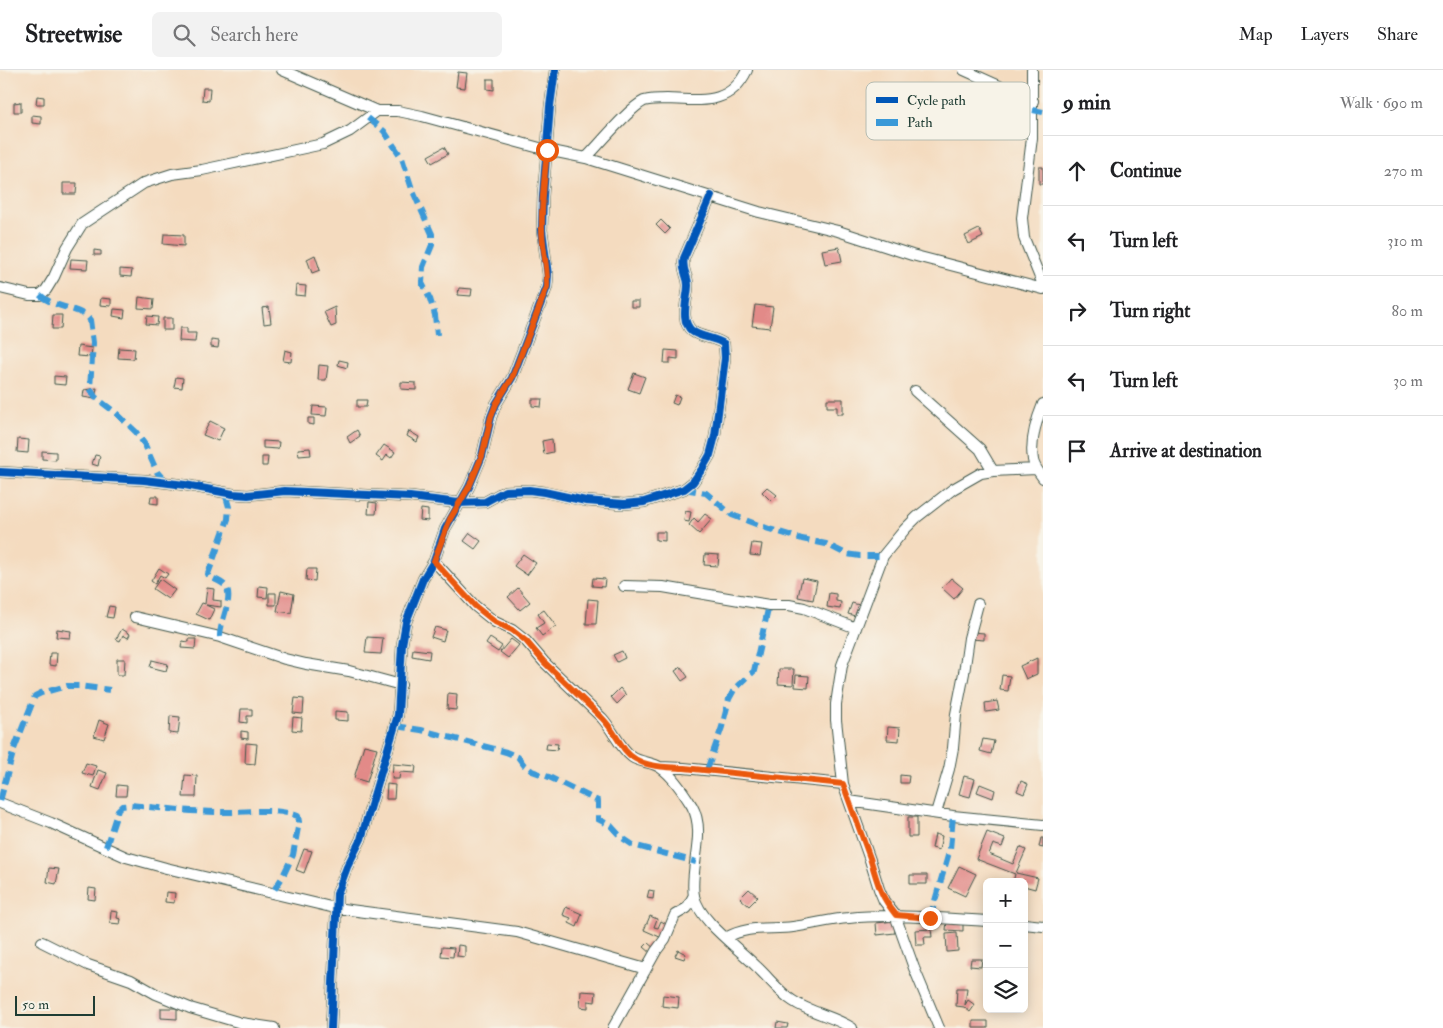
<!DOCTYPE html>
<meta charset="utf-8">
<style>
body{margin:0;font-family:"IM FELL Double Pica",serif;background:#f2f2f2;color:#202124}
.controls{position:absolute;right:15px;bottom:15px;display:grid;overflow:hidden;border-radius:8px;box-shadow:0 2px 12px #0003}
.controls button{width:45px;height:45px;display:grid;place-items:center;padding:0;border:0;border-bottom:1px solid #e0e0e0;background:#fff;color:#202124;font:25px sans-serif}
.scale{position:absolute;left:15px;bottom:12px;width:80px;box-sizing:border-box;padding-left:5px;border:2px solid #1f3d34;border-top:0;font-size:14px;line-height:18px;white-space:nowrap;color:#1f3d34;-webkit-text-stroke:4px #f7f3e8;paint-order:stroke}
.stop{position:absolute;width:15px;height:15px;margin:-11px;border:4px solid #ea580c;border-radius:50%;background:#fff}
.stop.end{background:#ea580c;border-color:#fff;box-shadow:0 1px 5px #0008}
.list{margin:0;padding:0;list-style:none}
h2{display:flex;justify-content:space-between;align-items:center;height:65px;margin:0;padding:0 20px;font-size:21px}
h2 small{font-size:16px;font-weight:400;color:#757577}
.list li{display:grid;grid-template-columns:32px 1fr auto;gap:15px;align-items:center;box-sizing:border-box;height:70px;padding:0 20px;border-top:1px solid #e0e0e0}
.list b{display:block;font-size:19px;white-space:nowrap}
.list em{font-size:16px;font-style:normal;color:#757577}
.icon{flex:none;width:28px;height:28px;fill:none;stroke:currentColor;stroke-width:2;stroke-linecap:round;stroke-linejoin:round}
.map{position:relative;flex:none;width:1043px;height:958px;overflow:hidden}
header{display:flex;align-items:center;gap:30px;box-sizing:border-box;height:70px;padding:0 25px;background:#fff;border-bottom:1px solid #e0e0e0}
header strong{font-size:24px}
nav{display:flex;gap:28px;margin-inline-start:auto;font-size:18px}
.search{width:350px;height:45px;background:#f2f2f2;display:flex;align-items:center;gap:12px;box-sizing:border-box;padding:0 18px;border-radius:8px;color:#757577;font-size:19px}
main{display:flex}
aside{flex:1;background:#fff}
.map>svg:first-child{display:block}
</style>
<header>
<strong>Streetwise</strong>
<div class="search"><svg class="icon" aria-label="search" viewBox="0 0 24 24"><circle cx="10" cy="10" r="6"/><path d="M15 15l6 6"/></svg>Search here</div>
<nav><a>Map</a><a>Layers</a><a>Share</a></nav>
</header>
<main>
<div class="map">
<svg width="1043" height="958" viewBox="0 0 1043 958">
<rect width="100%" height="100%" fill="#f7f3e8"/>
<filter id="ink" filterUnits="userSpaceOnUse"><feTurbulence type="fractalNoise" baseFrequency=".02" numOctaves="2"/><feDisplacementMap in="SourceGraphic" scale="10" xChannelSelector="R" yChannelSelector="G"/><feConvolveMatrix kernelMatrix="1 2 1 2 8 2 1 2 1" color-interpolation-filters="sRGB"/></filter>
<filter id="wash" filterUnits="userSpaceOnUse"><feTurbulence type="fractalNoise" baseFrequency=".0096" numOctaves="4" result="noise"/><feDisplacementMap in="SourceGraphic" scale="20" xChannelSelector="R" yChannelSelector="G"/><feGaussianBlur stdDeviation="1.12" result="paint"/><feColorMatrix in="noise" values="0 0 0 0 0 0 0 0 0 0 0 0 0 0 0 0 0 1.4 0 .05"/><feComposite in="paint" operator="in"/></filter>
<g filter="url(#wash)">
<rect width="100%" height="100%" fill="#f4dbbf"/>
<g id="blocks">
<path fill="#e28a88" d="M458,2L467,3L465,18L456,17Z
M487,9H494V20L487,19Z
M203,18H210L209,31L202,30Z
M37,26L44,27V34H36Z
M21,32V42H14V33Z
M32,45L41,46V54L32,53Z
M444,77L448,84L432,93L428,86Z
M1039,97H1043V114H1039Z
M63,113H77L76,124H63Z
M661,150L670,159L665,164L656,155Z
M979,159L983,167L969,174L965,166Z
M164,164L184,165V176L163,174Z
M839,177L842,191L825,194L822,180Z
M94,180L101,181V185H94Z
M315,185L320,200L312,203L307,189Z
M71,189L88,190L87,199L70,198Z
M120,199L132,200L131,207L120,206Z
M296,215L306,216L305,226L295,225Z
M459,218L472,219L471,226L458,225Z
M139,227L154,229L153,239L138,238Z
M101,228L111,229V236L100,235Z
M631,231H639V237H631Z
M755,235L773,237L770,258L752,256Z
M269,237L271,253L264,254L262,238Z
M335,237L336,255L331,257L324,242Z
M114,239L125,240L124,248L113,246Z
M53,245H62L61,259H52Z
M147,246L158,247L157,255L146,254Z
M163,248H172V260H163Z
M180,258H187V263H196L195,272L179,271Z
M211,270L219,271L218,278L211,277Z
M78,276L92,278L91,287L77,286Z
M119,278L135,279L134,289L118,288Z
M285,280L292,282L291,292L283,291Z
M665,280L678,281V289L670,288V293H664Z
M339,290L348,292L347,298L338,295Z
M319,295L328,296L326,310H318Z
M634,303L645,307L639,323L628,319Z
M54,306L66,307L65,315L54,314Z
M176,307L183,308L182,318L174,317Z
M401,312L416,313V320L401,319Z
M97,318L95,329L83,327L84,320Z
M675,325L680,327L677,335L672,333Z
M532,329H542L541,337L532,336Z
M827,329H843V344H837V337H827Z
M357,330H367L366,337H357Z
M313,336L327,337L326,346L312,345Z
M308,348H314V355L308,354Z
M210,351L224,358L218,371L203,365Z
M357,360L360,366L350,373L347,367Z
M409,361L419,367L417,372L407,366Z
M18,369L29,370L28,383L17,382Z
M552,369L553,382L544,384L542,371Z
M263,371L279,372L278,379L263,378Z
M384,375L395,382L391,388L387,385L383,391L376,386Z
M310,378L311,385L299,386L298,379Z
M42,381L56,382V390L42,389Z
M95,385L100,386L98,396L92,394Z
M262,387H268L267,396H262Z
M767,417L777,425L771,431L762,422Z
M151,426H158V434L150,433Z
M369,432L377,433L376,444H368Z
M421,439L428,440V451L420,450Z
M685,441L691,442L689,452L684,451Z
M705,444L712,449L699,464L689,455L694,448L698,452Z
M656,462H665V471L656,470Z
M470,463L481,471L475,479L464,471Z
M752,473L762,474L760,486L750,485Z
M523,484L536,493L527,505L514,496Z
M705,484L719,485L718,496L704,495Z
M159,498L168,504L165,508L160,505L155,514L151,511Z
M307,499H316L315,511L306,510Z
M593,508L605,509L604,517L592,516Z
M802,508L817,511L813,530L798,527Z
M951,508L963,518L954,529L942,518Z
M160,509L175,520L168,529L153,519Z
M259,516L268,517L267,528L258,527Z
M207,518L214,519L213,530L221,531V537L206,535L214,539L209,550L196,544L202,533L205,534Z
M518,518L530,532L520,540L508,527Z
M281,521L294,524L291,543L277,541Z
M269,523H276V535H269Z
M829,523L836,524V531L841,532L840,539L827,537Z
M588,529L598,530L596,554H586Z
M852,533L859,535L855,546L848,544Z
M109,536L115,537L113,548L106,547Z
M544,540L556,556L542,566L536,558L544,553L538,544Z
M435,557L446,560L443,571L431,567Z
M57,559L71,561L70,568L56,567Z
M122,559L130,564L128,568L123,565L120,571L116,569Z
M972,562L984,563V570L971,569Z
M367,567L383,568L381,584L365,583Z
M490,568L502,576L498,582L486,574Z
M189,569H196L195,579L181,578L182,571L189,572Z
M511,569L519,575L508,588L500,582Z
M413,579L430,581L429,589L412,586Z
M622,581L625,588L617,592L613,585Z
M50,583H57L56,596L49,595Z
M1037,588V604L1026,609L1020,596Z
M117,589H125L124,605H117Z
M152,590L168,594L166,601L150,597Z
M681,597L688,607L682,611L675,601Z
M779,599H794L793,615L778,614Z
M796,605L809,606L808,618L795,617Z
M1002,605L1010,606L1008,621L1000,620Z
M620,618L626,625L617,634L611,627Z
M448,623L457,624L456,640L447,639Z
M295,628L304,629L303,644L293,643Z
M997,631L999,640L986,642L985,633Z
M241,639H252V646H247V653L240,652Z
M335,641L348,642V651L335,650Z
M170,646L180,647L178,664L169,663Z
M293,647L302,648L301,661L292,660Z
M99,650L109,654L104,669L94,666Z
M888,657L900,658L899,671L887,670Z
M241,661L248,662V669L241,668Z
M983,669L994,671L991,684L980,681Z
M246,673L257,674L255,694L245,693Z
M547,673L558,674L557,680L546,679Z
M364,675L377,678L367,712L354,708Z
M86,693L96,696L93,706L82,703Z
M393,694L416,696L415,703L400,702L399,709H392Z
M98,700L107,703L100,720L92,717Z
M185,705L197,706L196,727H183Z
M900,705L909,706L908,713H900Z
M964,706L975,709L970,727L959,724Z
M1021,711L1028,714L1024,724L1017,721Z
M387,714L395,715L394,729H386Z
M980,714L995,720L993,728L977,722Z
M117,715L127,716L126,726H116Z
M908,747H917V767H908Z
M987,762L1005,769L1002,777L993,774L989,784L1013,794L1020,777L1026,780L1016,803L1038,808L1035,819L1024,816V812H1013L1015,804L976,789Z
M935,764L942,766L939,780L932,778Z
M1041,768H1043V778L1039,777Z
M304,779L312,781L304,803L296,800Z
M959,796L976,804L965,826L948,818Z
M49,798L59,799L56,814L47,812Z
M910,805H927V814H910Z
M89,818L96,819L95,830L88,829Z
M749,819L758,827L749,836L740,828Z
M649,820L654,821L653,829L647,828Z
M166,822L175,823L174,833L165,832Z
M566,837L582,844L577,857L569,853L571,848L563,845Z
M111,841L118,842L117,848L121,849L120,854L110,853Z
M650,846L657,849L654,857L658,858L661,851L668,855L662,868L644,860Z
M894,851L895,863L877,865L876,853Z
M947,851L963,852V861L946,860Z
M931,859L932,867H924L925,875H916L915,860Z
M957,863L958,881L947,882L946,864Z
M648,873L655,879L651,883L644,877Z
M458,875L465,876V887L457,886Z
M442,877L454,878L453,887L441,886Z
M678,880L686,884L684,889L675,886Z
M971,889H982L981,897L970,896Z
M957,918H967L965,935L968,930L975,935L970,942L964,937L956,936Z
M581,921L596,922L595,932L588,931V938L580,937Z
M663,925L679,927L678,938L662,936Z
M161,938H177V949L161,948Z
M973,951H988V958H973Z
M777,952L788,954L787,958H776Z"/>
</g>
</g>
<g filter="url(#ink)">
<use href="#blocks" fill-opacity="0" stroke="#3f5549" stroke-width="1"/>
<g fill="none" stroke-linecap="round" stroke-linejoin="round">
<defs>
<path id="street" d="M282,0L377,41H398L422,46L547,80L586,88L759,142L838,161L912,185L1043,219
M964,0L1033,31
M1032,0V68L1022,148L1024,168L1043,215
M586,88C599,75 629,38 644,31C651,29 660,29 667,29C701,30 730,36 747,0
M0,218L29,225H40L46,220L54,207L67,178L82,154L144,113L172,104L202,100L323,74L350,61L377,41
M915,321L980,379L993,401
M1043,334C1036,351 1030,372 1033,390C1034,397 1039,402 1043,408
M0,402L144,410L185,415L233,424L248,425L285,421L410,427L459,433L485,432L505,421L529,420L544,422L586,431L624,434L644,432L684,419L693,412L702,399L710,385L715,366L725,288L724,274C715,267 701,268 692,261C679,250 688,229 688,215C688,205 681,200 684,188L711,126
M434,491L475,536L495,552L512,560L526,571L544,592L602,648C613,660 620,678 632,687C641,693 653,692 661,698C673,706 684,723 692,736C707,763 689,798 694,826C699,851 740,879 757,897C769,908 779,922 793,931C811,943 833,946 852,958
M624,516L663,517L769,535H789L804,538L856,558
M135,547L220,567L285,589L306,594L349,601L401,615
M660,697L684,698L843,714
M849,731L953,746L1043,755
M0,733L51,753L126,787L166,798L335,838L517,862L646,899
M936,743L949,699L953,678L956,644L964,603L969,568L978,534
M1024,854L1043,856
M726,868C747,855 770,860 793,857C812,855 830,849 849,848C895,843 941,849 987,851
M42,872L88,895L131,910L156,924L190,938L241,953L274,958
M331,958L337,824L347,797L361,769L398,645L402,575L406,552L423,509L434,491L445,459L469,417L482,386L491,347L496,334L512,308L547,217L548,205L542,160L543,126L550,36L555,0
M613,958L656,881L665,869L675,845L687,838L694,825
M939,958L914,898L895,845L884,831L879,819L870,790L843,714L836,650V634L842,595L883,486L905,459L917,447L953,419L981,403L993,401L1036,399"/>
</defs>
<use href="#street" stroke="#3f5549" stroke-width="12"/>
<use href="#street" stroke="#fff" stroke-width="10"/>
<path stroke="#3a99d8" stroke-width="6" stroke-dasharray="12 6" stroke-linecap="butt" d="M1033,40L1043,42
M368,48L384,61L402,88L412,119L432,164V175L423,197L422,213L430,229L435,245L437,265
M40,225C55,239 81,237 90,250L93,273L90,318L95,327L116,343L136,362L145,375L157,402L166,412
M684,419L706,423L732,445L769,459L802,469L826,474L846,484L860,486H883
M220,567C219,553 234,528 226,517C222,511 214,510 209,506L208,504L228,449L229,437L225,423
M395,656L421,660L506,682L518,687L524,695L532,701L549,707L598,731V749L611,756L621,767L633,775L696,792
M707,700L722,657L729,629L734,620L754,601L769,535
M0,731L14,679L35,626L41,623L67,616H79L110,620
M106,777L118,740L122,736L131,735C161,738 191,742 220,742C246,743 273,737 298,746L299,752L293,785L282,808L272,823
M930,848L950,779L953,746"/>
<defs>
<path id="cycleway" d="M0,402L144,410L185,415L233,424L248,425L285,421L410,427L459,433L485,432L505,421L529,420L544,422L586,431L624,434L644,432L684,419L693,412L702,399L710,385L715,366L725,288L724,274C715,267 701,268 692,261C679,250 688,229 688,215C688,205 681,200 684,188L711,126
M331,958L337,824L347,797L361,769L398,645L402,575L406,552L423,509L434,491L445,459L469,417L482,386L491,347L496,334L512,308L547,217L548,205L542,160L543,126L550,36L555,0"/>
</defs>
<use href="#cycleway" stroke="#f7f3e8" stroke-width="11"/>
<use href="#cycleway" stroke="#0057b8" stroke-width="8"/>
</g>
</g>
<g fill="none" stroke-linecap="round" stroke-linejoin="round" filter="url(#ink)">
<path stroke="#ea580c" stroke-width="6" d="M547,80C545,106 541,132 542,158C542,178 548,197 547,217L512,308L496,334L491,347L482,386L469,417L450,449L434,491L475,536L495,552L512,560L526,571L544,592L602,648C612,658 617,669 625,680C639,698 665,697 684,698L843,714C852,739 861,763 870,788C878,813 879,824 896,845L930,848"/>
</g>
<rect x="866" y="12" width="164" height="58" rx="8" fill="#f7f3e8" stroke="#b6bcb2" stroke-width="1"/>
<rect x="876" y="27" width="22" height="6" fill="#0057b8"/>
<rect x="876" y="49" width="22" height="7" fill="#3a99d8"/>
<g font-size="14" fill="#1f3d34">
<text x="907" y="35">Cycle path</text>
<text x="907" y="57">Path</text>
</g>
</svg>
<div class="controls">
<button>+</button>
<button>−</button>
<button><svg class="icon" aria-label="layers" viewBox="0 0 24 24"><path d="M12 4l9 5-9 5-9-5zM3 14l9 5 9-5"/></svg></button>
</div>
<div class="scale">50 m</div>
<div class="stop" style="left:547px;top:80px"></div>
<div class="stop end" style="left:930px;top:848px"></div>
</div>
<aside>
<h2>9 min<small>Walk · 690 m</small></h2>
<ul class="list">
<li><svg class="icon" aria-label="ahead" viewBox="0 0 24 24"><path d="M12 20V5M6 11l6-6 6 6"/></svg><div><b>Continue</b></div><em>270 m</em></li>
<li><svg class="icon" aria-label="left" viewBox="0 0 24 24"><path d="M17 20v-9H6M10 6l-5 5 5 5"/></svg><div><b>Turn left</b></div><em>310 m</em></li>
<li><svg class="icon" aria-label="right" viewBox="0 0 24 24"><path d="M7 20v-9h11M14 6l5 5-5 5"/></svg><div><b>Turn right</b></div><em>80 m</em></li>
<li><svg class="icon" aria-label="left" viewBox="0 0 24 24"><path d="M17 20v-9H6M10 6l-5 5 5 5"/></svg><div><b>Turn left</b></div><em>30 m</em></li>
<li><svg class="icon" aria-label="arrive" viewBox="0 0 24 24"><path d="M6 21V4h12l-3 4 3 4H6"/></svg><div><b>Arrive at destination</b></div></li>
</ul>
</aside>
</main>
